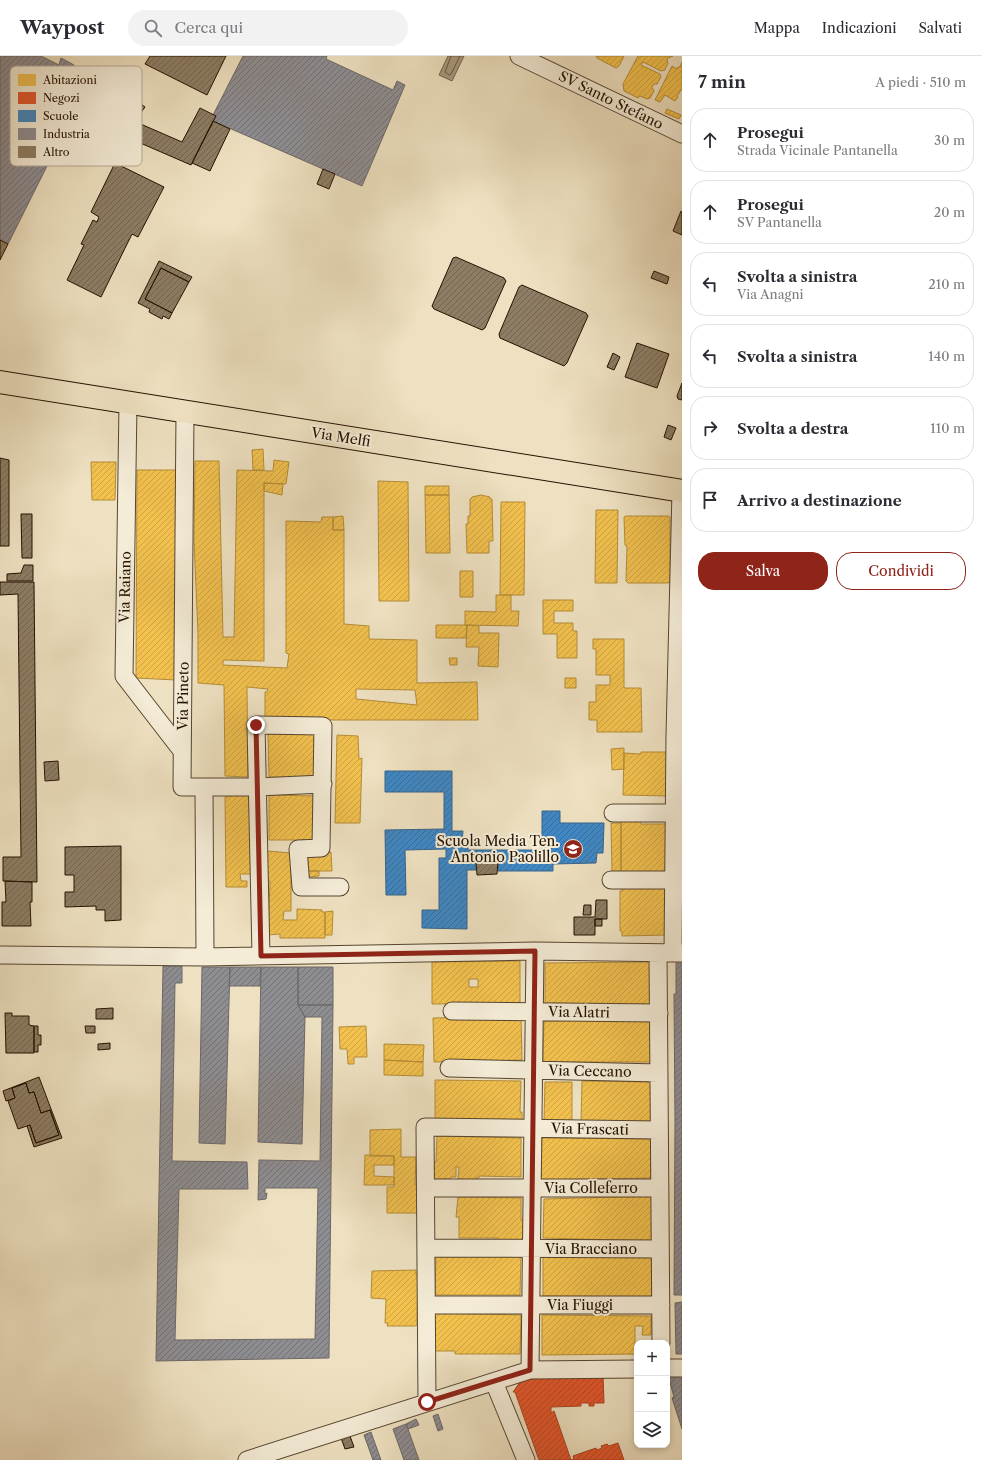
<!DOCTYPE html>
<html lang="it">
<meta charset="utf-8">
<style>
body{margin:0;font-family:"Libre Caslon Text",serif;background:#f2f2f3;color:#2b2b33}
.controls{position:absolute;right:12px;bottom:12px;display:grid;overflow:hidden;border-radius:8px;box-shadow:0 2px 6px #0003}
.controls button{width:36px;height:36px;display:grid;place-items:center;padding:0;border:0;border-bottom:1px solid #e1e1e2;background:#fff;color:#2b2b33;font:20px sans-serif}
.stop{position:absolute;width:12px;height:12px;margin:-9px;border:3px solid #8f2418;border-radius:50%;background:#fff}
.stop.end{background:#8f2418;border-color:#fff;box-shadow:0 1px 4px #0008}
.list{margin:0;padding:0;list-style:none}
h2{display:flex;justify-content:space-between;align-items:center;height:52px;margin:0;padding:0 16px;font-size:17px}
h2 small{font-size:13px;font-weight:400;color:#7c7c81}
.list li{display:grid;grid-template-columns:26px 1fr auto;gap:12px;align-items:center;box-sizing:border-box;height:64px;margin:0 8px 8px;padding:0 8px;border:1px solid #e1e1e2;border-radius:16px}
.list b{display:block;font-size:15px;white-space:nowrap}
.list p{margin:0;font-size:13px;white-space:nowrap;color:#7c7c81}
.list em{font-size:13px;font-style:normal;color:#7c7c81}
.actions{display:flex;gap:8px;padding:12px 16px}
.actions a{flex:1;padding:9px 0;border:1px solid #8f2418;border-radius:16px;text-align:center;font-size:14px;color:#8f2418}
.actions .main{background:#8f2418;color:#fff}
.icon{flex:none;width:22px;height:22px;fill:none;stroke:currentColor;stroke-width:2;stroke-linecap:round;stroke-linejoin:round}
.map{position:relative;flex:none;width:682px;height:1404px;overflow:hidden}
header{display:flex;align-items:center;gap:24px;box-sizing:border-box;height:56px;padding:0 20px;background:#fff;border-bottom:1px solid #e1e1e2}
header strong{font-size:19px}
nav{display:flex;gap:22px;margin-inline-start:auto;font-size:14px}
.search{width:280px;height:36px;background:#f2f2f3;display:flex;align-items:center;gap:10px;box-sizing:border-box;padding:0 14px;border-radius:22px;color:#7c7c81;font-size:15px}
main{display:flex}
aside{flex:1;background:#fff}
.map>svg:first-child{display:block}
</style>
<header>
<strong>Waypost</strong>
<div class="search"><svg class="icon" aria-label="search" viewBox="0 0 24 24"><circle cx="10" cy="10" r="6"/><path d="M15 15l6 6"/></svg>Cerca qui</div>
<nav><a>Mappa</a><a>Indicazioni</a><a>Salvati</a></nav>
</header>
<main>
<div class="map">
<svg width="682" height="1404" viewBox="0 0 682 1404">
<defs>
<pattern id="homes-hatch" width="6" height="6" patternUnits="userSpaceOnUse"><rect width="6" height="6" fill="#f2c14e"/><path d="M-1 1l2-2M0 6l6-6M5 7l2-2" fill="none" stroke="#cfa542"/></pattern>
<pattern id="shops-hatch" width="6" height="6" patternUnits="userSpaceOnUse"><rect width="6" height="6" fill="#e4572e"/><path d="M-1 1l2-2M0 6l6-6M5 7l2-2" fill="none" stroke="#b94725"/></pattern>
<pattern id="schools-hatch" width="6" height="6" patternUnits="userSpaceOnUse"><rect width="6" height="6" fill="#3f88c5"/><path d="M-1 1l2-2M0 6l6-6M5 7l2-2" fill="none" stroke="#356e9e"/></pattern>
<pattern id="industry-hatch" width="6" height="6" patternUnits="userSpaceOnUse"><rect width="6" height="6" fill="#8d8d92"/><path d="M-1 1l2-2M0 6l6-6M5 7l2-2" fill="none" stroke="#737275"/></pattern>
<pattern id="building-hatch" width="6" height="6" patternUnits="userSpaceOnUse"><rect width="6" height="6" fill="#8d7d64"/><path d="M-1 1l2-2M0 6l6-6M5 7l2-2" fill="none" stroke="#736550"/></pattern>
</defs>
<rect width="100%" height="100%" fill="#eee1c1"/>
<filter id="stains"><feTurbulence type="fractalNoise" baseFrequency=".005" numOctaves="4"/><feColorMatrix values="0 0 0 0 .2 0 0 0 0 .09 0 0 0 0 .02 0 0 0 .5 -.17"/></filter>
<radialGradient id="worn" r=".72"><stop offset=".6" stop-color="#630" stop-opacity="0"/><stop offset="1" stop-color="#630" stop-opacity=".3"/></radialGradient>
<path fill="#a99a7f" stroke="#74634c" d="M448,0H464L452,25L439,19Z"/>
<path fill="url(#homes-hatch)" stroke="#b48c37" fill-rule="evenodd" d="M596,0H624L619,10L616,12L597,2Z
M638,0H673L668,2L667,3L668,8L666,11L665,14L661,15L643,6L641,9L660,18L661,21L657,28H654L652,31L654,35L650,42L647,43L640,40L638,42L624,35L623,28Z
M682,6V33L677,40L678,41L675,45L665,39L660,46L655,44L672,10L677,13L678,11H680Z
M667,53L681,59L679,63L665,57Z
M263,393L264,414H253L252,394Z
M274,404L289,406L286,428L264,427V605L223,604V609L287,612L289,598L286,597V465L321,466L322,461H333V474H344V568L369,570V583L417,584V627L477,626L478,664H265V636H267L268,633L247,631L248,721L225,720L224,629L198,627V577L194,485L195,405H219L223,581H234L237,414L273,415ZM356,633L415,634L417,649L356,643Z
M91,406H116L115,444H92Z
M137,414H176V624L136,622Z
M378,425L408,426L409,545H379Z
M264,427L283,428L282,439L264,435Z
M425,430H449V439H425Z
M425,439H449L450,497H426Z
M481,439L490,441V443H492L493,485H489V497H467L466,468H468V460H470V443H471L472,441Z
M501,446H525L524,539H500Z
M596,454H618L617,527H595Z
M343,460L344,474H333V461Z
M626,460H668L670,461V526L668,527H628L626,525L627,491L625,489L624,461Z
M460,515H473V541H460Z
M496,539H511V555H519L518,570L465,569V555L496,556Z
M543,544H573V555H554V567H573V575H577V602H557V578H543Z
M436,569H467L466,582H436Z
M467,569L479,570V577H499L498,611L478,610L479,591H466Z
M593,583H624V632H641L642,676H597V664H589V646H596V629H610V619H596V593H593Z
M449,602H457V609H450Z
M565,622H576V632H565Z
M268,678H317V722L269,721Z
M337,679L358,680L359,703L362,702L360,767H335Z
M624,692V713L612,714L611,693Z
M641,696H669L668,740L623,739L624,697L641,698Z
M228,739H249L251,818H240L241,825H247V831H226L225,741H228Z
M269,739L317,740V784H269Z
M621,765H640L641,768H666L668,819L621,818Z
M611,767H621V817H612Z
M267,795L291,797V855H284L283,864H297V853L322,854V856H325V882H280V878L268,879L270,826V825L267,824Z
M331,796L332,815H308V797Z
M308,815H319V820L309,821Z
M622,830H667V879L622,880V875H620V835H622Z
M333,855L332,879H325V856Z
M520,905V947L432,948V906ZM469,923H478V931H469Z
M652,906V949L545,947V907Z
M521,960L522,1004L434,1006L433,962Z
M652,963L654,1006H543L544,965Z
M366,970L367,1001H354V1008H348L347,993H340L339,971Z
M384,988L424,989L423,1006L384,1004Z
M384,1004L423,1006V1020L384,1019Z
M435,1024L521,1025L520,1056H522V1066L435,1065Z
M582,1025L651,1026L652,1067L581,1066Z
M545,1026H572V1065H544Z
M401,1073V1101H416L415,1129H418V1157H387V1131H394V1100H370V1074Z
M437,1080L521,1082V1121L479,1120V1122H476V1124L458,1123L459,1111H456V1121H451L450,1123H434V1106H436Z
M542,1082L651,1083V1122L541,1124Z
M365,1099L394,1100V1109H374V1120L394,1121V1129H364Z
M655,1140L653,1185L543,1182L544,1143Z
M458,1141L521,1142V1164L524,1163L523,1185H497L498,1182H459V1161H456Z
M436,1198L521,1200L520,1239H435Z
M543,1200H652L653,1241L543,1240Z
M416,1214V1219L418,1218L417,1269L415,1270H387L388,1267H385L386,1243L371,1242L372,1215Z
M434,1257L521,1259L520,1298H455V1295H434Z
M542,1259L651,1260V1279H642L643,1270H635V1290H637V1298L542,1299Z"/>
<path fill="url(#shops-hatch)" stroke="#aa4220" d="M543,1320H603L604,1347H594V1350H589V1347H581V1350L551,1351V1357L554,1355L571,1404L574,1403L573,1400L596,1392L597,1394L602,1392L601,1390L607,1388L609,1390L618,1387L624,1404H539L515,1336H513L523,1322Z"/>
<path fill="url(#schools-hatch)" stroke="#37648a" d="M385,715H452V775H463L462,786H468V794H542V755H560V767H604L603,797H597L596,807L553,808V815H498V805H476V814H467V873L422,872V854H439V802H446V793L405,794L406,839H386L385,774L444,773V736H385Z"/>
<path fill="url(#industry-hatch)" stroke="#6e6866" d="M0,0H41L59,9L61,2L74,9L71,14L90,24L8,188L0,184Z
M243,0H327L326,3L393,34L397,25L405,29L362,130L213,65L216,60L213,59Z
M676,907H682V1239H674L675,1065L674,938H676Z
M163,910H182V927H175L172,1105L247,1106L248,1133H179L175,1284L315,1283L318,1132H265V1138L267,1137L266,1143L258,1144L259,1104L320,1105L322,961H305L298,949H333L329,1302L156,1305Z
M202,911H230L225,1088L199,1087Z
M230,911H261L260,930H229Z
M261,911H298V949L305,961L302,1088L258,1086Z
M298,911H333V949H298Z
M682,1246V1298H676L675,1247Z
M682,1318V1373L672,1342L674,1341L668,1319Z
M438,1358L443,1373L438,1375L433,1360Z
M416,1363L419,1369L408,1373L406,1368Z
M406,1368L408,1373L419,1404H404L393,1373Z
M371,1376L372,1379L381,1404H373L364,1379Z"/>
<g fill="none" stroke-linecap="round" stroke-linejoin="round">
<path stroke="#665640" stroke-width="1" d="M451,0L445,16L449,19L451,18L460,0"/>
</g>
<path fill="url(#building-hatch)" stroke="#241100" d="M150,0H226L207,39L145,8Z
M138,46L145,51L140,58L134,53Z
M200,52L216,60L191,109L115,76L119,69L132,75L136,66L182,86Z
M213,65L230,73L210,115L192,107Z
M115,107L164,131L138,181L132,178L101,241L67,224L84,189L81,188L93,164L97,166L99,161L91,156Z
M323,113L335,118L329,133L317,128Z
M681,155L682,156V179L673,175Z
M0,184L8,188L0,204Z
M456,201L504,222L506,225L485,272L482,274L434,253L432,250L453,202Z
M159,205L192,221L189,226L161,212L145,243L172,257L169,263L163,260L162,263L149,256L150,253L138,247Z
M161,212L189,226L172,257L145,243Z
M654,215L669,221L667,228L651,222Z
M522,229L586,257L588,260L567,307L564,310L500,282L499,278L519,231Z
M637,287L669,298L657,332L625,321Z
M613,297L620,301L614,314L607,311Z
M682,327V344L678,343L677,340Z
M668,369L676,372L671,384L664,381Z
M0,402L9,404V490H0Z
M21,458H32V502H22Z
M24,509H33V525H7V518L21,517Z
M0,526H34L37,826L3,825V801H21L18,538L0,539Z
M58,705L59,724L45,725L44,706Z
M121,790V864L105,865V854H96V850L65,851V836H74V819H65V791Z
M476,805H498L497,818L477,819Z
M5,825L32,826V846H30L31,870H2V846H6Z
M596,844H607V863H595V879H574V861H595Z
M584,849H591V859H583Z
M595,863H602V870H595Z
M113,952V963H96V953Z
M5,957H12V960H29V969L34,970V997H6Z
M34,970H38V979H41V989H38V996H34Z
M85,970H95V977H86Z
M110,987V993L98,994V988Z
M39,1021L62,1082L34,1091L27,1070L30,1069L36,1087L59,1079L50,1054L41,1057L34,1036L29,1037L26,1027L12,1032L15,1042L6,1045L3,1035Z
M26,1027L29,1037L34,1036L41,1057L50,1054L59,1079L36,1087L30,1069L18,1073L8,1045L15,1042L12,1032Z
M350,1380L354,1391L345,1393L341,1382Z"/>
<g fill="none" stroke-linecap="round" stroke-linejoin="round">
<defs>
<path id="minor" d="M519,0L682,78
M128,347L124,620L182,695
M185,356L182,731H257L323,728
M204,731L205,901
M613,757H682
M611,824H682
M658,897L661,1287
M673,897L675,679L681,435
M0,899L205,901L535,895L682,897
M261,900L256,669L323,670L321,792L298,793L301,831H340
M452,955L659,957
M449,1012L659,1017
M426,1132H660
M426,1192L660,1193
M427,1249H661
M667,1312H682
M530,1314L535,895
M494,1326L526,1404
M427,1346L425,1071L659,1074
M247,1404L530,1314L637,1313"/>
<path id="major" d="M0,326L682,435"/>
</defs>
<use href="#minor" stroke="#564530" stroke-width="19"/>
<use href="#major" stroke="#241100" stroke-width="24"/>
<use href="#minor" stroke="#f4ecd7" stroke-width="17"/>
<use href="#major" stroke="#eee1c1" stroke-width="22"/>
</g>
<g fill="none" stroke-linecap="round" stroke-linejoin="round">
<path stroke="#8f2418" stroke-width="5" d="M256,669L261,900L535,895L530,1314L427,1346"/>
</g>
<defs>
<symbol id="school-disc" viewBox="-11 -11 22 22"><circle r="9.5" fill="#8f2418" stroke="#f4ecd7"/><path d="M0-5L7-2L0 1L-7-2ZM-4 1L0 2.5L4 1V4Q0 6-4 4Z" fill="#fff"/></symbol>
</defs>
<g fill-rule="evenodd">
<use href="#school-disc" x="562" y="782" width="22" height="22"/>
</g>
<g text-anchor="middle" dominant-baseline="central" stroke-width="4" stroke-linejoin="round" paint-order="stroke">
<g font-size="14" fill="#241100" stroke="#f4ecd7">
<text transform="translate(611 44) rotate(26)">SV Santo Stefano</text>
<text transform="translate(341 381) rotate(9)">Via Melfi</text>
<text transform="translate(125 531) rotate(-89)">Via Raiano</text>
<text transform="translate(183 640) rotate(-89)">Via Pineto</text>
<text transform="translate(579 956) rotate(1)">Via Alatri</text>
<text transform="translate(590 1015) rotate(1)">Via Ceccano</text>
<text transform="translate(590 1073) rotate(1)">Via Frascati</text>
<text x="591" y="1132">Via Colleferro</text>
<text x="591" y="1193">Via Bracciano</text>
<text x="580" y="1249">Via Fiuggi</text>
</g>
<g font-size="14" fill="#241100" stroke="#f4ecd7" text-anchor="end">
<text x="559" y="785">Scuola Media Ten.<tspan x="559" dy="16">Antonio Paolillo</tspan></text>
</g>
</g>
<rect x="10" y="10" width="132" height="100" rx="6" fill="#f4ecd7" stroke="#b6aa96" stroke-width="1"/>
<rect x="18" y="18" width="18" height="12" fill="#f2c14e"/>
<rect x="18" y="36" width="18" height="12" fill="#e4572e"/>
<rect x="18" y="54" width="18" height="12" fill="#3f88c5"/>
<rect x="18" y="72" width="18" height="12" fill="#8d8d92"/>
<rect x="18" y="90" width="18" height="12" fill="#8d7d64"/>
<g font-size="11" fill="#241100">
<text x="43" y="28">Abitazioni</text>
<text x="43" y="46">Negozi</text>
<text x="43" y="64">Scuole</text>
<text x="43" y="82">Industria</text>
<text x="43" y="100">Altro</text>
</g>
<rect width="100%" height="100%" filter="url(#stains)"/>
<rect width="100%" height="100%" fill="url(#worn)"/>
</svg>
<div class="controls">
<button>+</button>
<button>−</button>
<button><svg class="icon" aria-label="layers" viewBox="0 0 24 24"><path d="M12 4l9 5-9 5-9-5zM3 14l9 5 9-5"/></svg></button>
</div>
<div class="stop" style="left:427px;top:1346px"></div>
<div class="stop end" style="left:256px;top:669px"></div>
</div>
<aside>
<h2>7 min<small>A piedi · 510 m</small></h2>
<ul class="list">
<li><svg class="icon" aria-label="ahead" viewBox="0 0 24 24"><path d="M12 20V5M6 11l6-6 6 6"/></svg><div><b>Prosegui</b><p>Strada Vicinale Pantanella</p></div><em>30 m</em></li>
<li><svg class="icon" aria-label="ahead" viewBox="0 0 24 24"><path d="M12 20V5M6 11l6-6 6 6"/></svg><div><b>Prosegui</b><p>SV Pantanella</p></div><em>20 m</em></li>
<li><svg class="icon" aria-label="left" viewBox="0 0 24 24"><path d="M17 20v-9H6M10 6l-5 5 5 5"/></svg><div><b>Svolta a sinistra</b><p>Via Anagni</p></div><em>210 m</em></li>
<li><svg class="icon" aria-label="left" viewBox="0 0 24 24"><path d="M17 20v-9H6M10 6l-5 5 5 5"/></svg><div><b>Svolta a sinistra</b></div><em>140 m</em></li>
<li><svg class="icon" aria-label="right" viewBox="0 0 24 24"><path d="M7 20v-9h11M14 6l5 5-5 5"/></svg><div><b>Svolta a destra</b></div><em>110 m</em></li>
<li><svg class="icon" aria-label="arrive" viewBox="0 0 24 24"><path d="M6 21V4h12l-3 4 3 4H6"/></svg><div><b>Arrivo a destinazione</b></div></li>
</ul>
<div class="actions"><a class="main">Salva</a><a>Condividi</a></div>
</aside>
</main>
